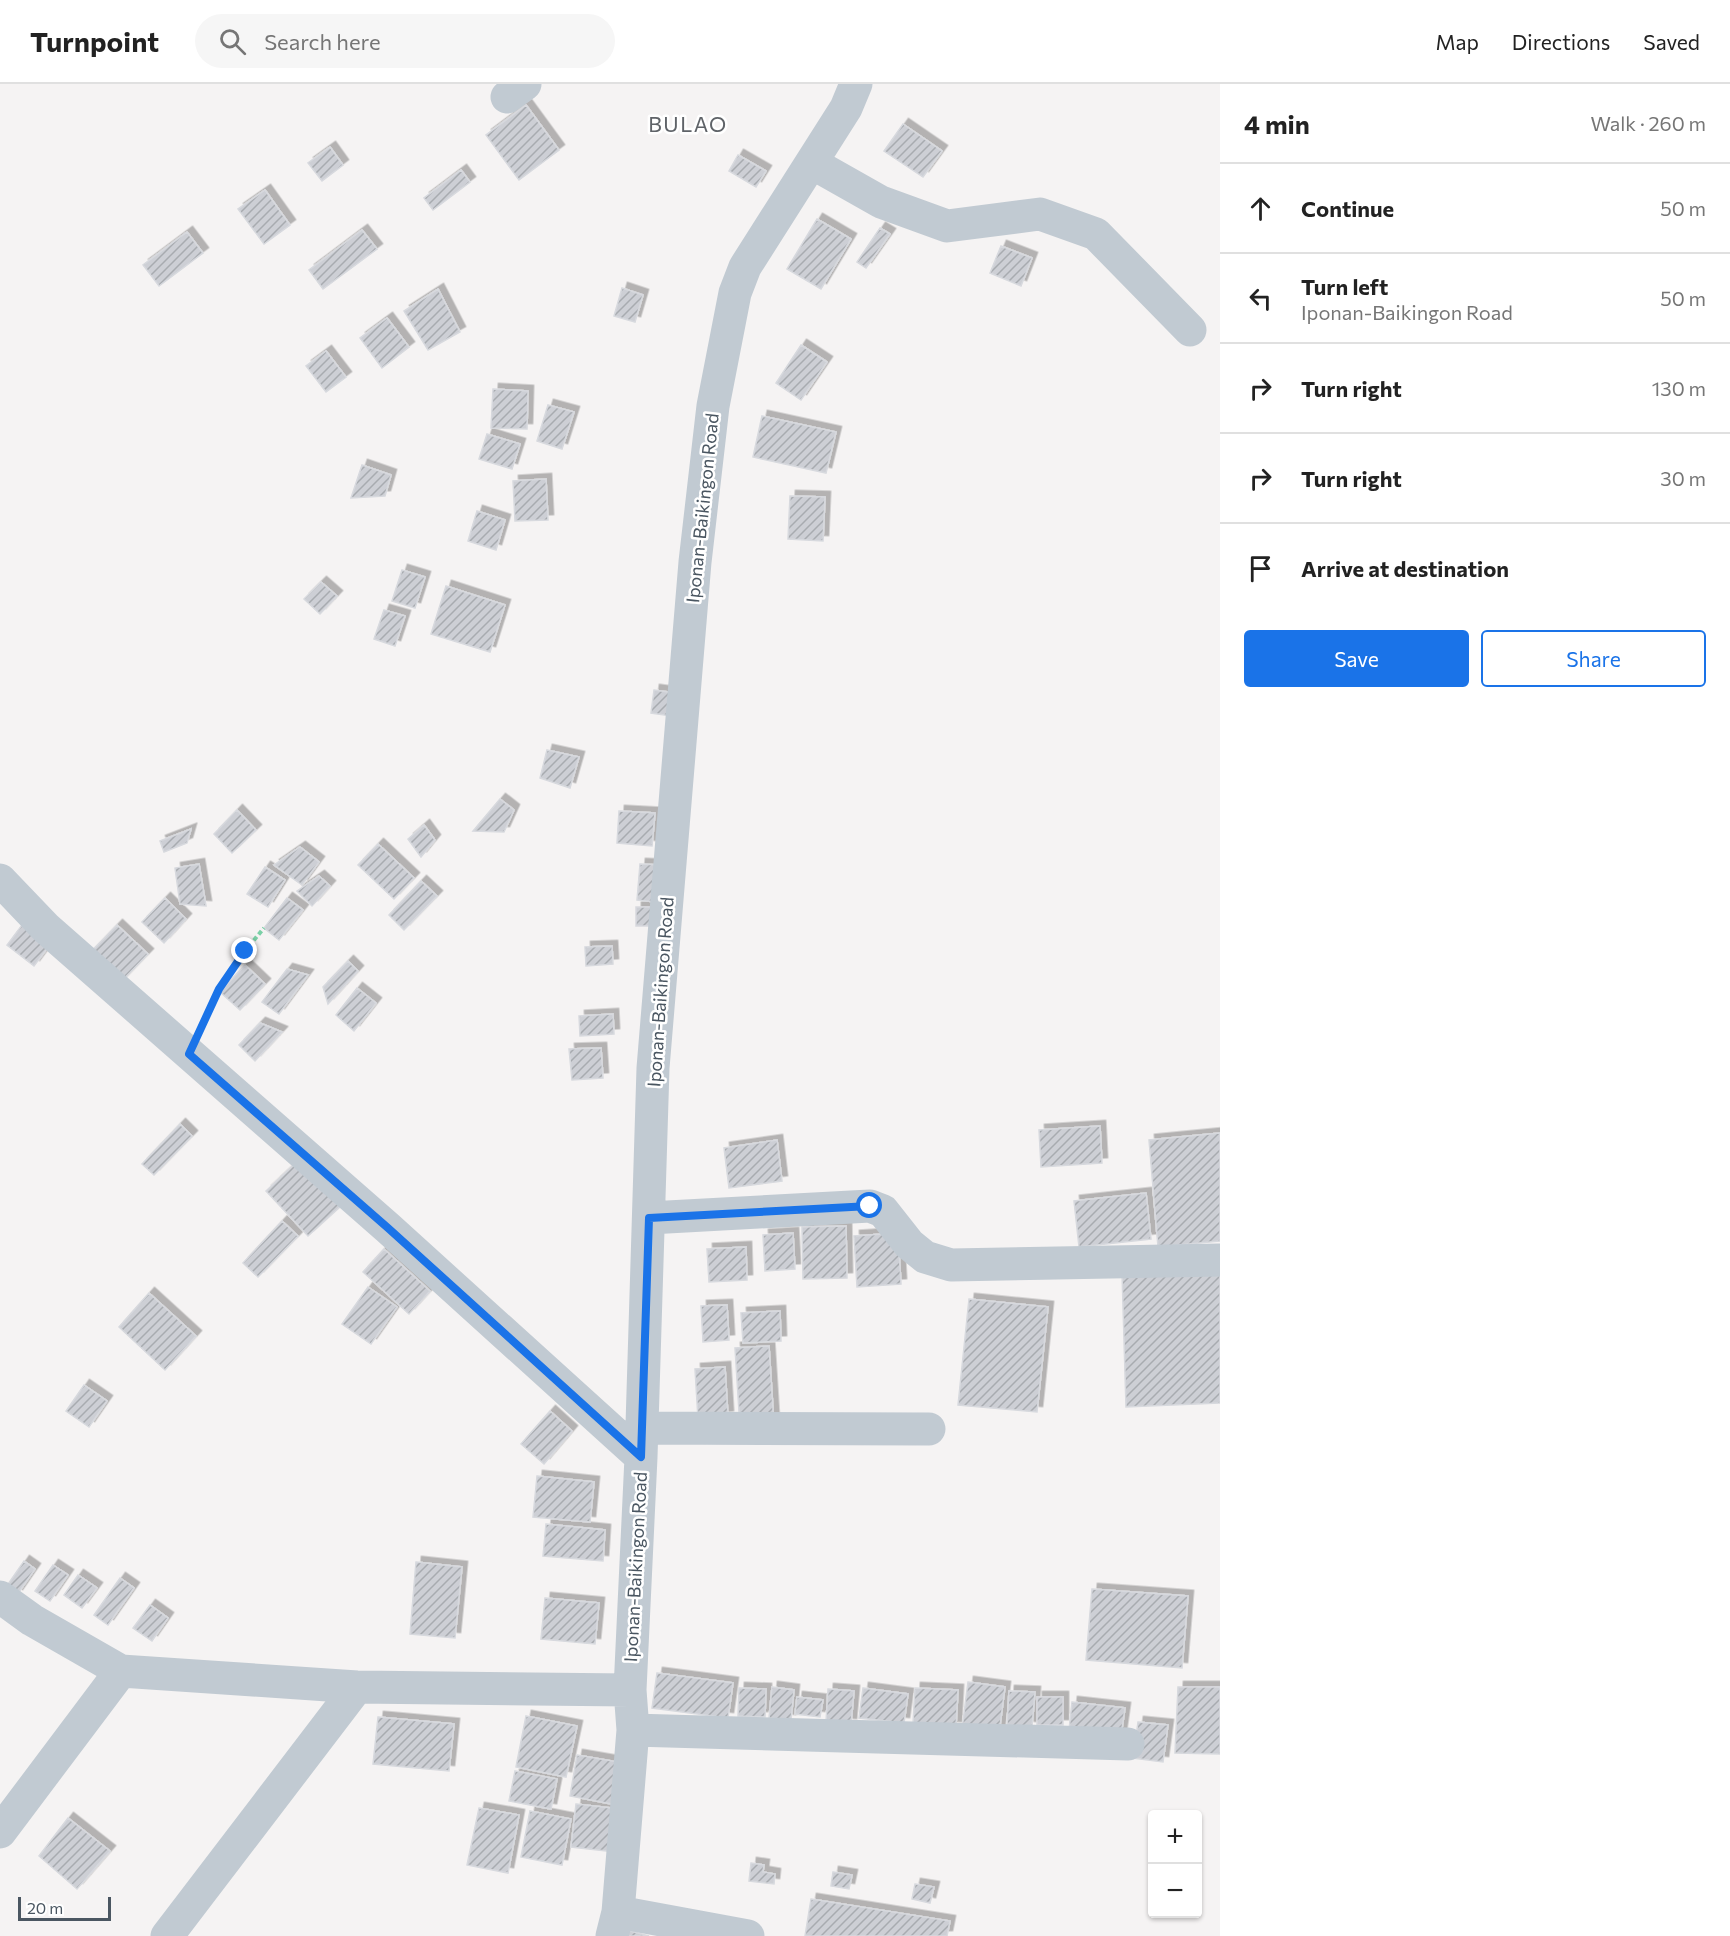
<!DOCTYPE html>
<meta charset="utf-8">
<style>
body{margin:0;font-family:Commissioner,sans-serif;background:#f6f6f6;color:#222}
.controls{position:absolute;right:18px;bottom:18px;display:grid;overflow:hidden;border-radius:6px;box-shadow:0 2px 4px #0004}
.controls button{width:54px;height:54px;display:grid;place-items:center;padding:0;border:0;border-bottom:2px solid #e0e0e0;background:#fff;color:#222;font:30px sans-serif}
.scale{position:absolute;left:18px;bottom:15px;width:93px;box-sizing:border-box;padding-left:6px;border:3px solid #4a5661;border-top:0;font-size:16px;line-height:21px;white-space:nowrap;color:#4a5661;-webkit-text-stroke:4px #fff;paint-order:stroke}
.stop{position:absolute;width:18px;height:18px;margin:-14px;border:4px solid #1a73e8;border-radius:50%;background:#fff}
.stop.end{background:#1a73e8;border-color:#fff;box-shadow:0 2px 6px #0008}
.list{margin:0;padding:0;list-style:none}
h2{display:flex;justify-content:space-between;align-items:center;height:78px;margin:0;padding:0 24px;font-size:26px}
h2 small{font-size:20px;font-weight:400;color:#767676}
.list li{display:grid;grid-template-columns:39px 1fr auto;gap:18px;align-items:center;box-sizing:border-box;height:90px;padding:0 24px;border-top:2px solid #e0e0e0}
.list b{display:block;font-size:22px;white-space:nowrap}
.list p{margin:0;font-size:20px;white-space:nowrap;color:#767676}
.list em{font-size:20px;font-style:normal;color:#767676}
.actions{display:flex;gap:12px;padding:18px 24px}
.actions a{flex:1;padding:14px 0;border:2px solid #1a73e8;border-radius:6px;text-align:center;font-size:21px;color:#1a73e8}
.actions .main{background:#1a73e8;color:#fff}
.icon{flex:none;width:33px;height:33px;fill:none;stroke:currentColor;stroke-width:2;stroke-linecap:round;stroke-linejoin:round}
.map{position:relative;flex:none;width:1220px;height:1852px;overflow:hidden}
header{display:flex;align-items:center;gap:36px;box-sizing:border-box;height:84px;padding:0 30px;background:#fff;border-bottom:2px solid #e0e0e0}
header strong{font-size:28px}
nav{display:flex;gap:33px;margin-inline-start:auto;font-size:21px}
.search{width:420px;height:54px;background:#f6f6f6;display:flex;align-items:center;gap:15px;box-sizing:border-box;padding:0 21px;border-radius:33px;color:#767676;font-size:22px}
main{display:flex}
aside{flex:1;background:#fff}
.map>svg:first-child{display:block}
</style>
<header>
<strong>Turnpoint</strong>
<div class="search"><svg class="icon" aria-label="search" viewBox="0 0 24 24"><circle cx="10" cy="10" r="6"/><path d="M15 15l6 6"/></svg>Search here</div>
<nav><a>Map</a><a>Directions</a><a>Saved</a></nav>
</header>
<main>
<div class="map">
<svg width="1220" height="1852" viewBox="0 0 1220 1852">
<defs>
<pattern id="building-hatch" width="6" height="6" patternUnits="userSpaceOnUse" patternTransform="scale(1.5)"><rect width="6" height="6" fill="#cdcfd5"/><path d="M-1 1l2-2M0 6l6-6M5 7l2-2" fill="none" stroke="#a8abb0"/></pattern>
<filter id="shadow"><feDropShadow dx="5.5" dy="-5.5" stdDeviation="0" flood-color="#0004"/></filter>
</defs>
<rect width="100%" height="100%" fill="#f5f3f3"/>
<path fill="url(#building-hatch)" stroke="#d7d9de" stroke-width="1.5" filter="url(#shadow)" d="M526,21L559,66L519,96L486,51Z
M903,40L942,67L923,93L884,67Z
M330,63L343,81L322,97L308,79Z
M738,71L766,87L756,103L729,87Z
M461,86L470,98L433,126L424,114Z
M265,106L290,141L264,160L238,125Z
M817,135L851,155L821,205L787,185Z
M880,144L890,150L866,184L857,178Z
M362,146L377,165L323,205L309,186Z
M187,148L203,169L159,202L143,181Z
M1001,162L1032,174L1021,202L990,189Z
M622,204L643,211L635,238L614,232Z
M438,205L460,248L428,266L404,227Z
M387,234L409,263L382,284L360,254Z
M801,261L827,278L801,316L776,299Z
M326,267L346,293L326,308L306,282Z
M493,305L528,307L527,345L491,344Z
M548,321L574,328L562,365L537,357Z
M762,332L836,348L826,389L753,373Z
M487,350L520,360L512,385L479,375Z
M362,381L391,391L385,412L351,414Z
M546,395L548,436L515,437L513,397Z
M790,412L825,413L823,457L788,455Z
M477,427L505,436L496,466L468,457Z
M402,486L425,493L415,524L392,517Z
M321,498L337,512L320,530L304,515Z
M446,502L505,521L490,568L431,550Z
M384,526L405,532L395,562L374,555Z
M654,606L675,609L671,632L651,629Z
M547,666L579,673L570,704L540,694Z
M500,715L514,726L504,748L473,747Z
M237,726L256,746L232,769L214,750Z
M619,727L655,729L652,762L617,759Z
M424,741L435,756L421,773L408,755Z
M191,745L187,759L164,768L160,757Z
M378,760L414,794L394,815L358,781Z
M300,763L319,778L302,801L274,781Z
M199,780L206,822L180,820L175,784Z
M640,780L659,781L656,818L637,816Z
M265,783L285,796L268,823L247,810Z
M319,792L330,802L312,822L297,807Z
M421,797L437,812L404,846L389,831Z
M165,814L186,835L164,859L142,838Z
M287,814L303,826L279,856L264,844Z
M636,823H658L657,842H636Z
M25,837L52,858L34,882L7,861Z
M117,841L148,870L120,899L89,870Z
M612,862L613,880L586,882L585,863Z
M348,877L358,887L328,920L323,903Z
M245,881L265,900L240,926L220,908Z
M287,885L308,891L279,930L262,918Z
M357,904L376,919L354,947L336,931Z
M613,930L614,950L580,952L579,932Z
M260,939L282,948L255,977L239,961Z
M601,964L603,994L572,996L569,965Z
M180,1040L192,1052L154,1091L142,1080Z
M1100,1042L1102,1079L1041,1083L1039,1046Z
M1220,1049V1157L1158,1163L1149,1056Z
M777,1056L782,1097L729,1104L724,1064Z
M299,1076L342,1121L308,1152L266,1107Z
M1146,1109L1151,1155L1079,1163L1074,1117Z
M282,1137L298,1152L258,1193L243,1179Z
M846,1142L847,1194L803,1195L802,1143Z
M793,1149L795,1185L765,1187L763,1151Z
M898,1149L901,1200L857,1203L854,1152Z
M746,1163L747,1196L709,1198L707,1165Z
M384,1165L430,1207L409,1230L363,1188Z
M1220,1186V1319L1126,1323L1122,1189Z
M368,1203L397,1223L371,1260L342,1240Z
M149,1209L196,1252L165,1286L119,1243Z
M969,1215L1048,1223L1037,1328L958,1321Z
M727,1221L729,1256L703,1258L701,1222Z
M780,1227L781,1257L743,1259L741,1229Z
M769,1262L774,1341L740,1344L735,1264Z
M725,1283L728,1332L698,1335L695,1285Z
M84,1301L107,1317L89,1343L66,1327Z
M550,1327L572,1347L544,1380L521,1360Z
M537,1392L594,1398L590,1438L533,1433Z
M546,1440L605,1446L603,1477L543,1472Z
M24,1477L35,1485L17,1511L6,1503Z
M416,1478L462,1483L455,1554L410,1550Z
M53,1481L68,1491L50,1517L35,1507Z
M78,1491L97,1504L82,1524L64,1511Z
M120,1494L134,1504L108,1541L94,1531Z
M1092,1505L1188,1512L1182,1584L1086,1576Z
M545,1514L599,1519L595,1560L541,1555Z
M150,1521L168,1534L152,1557L133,1544Z
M657,1589L733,1599L728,1634L652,1624Z
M968,1598L1005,1603L999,1650L962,1645Z
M772,1603L794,1606L791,1636L769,1634Z
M1178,1603H1220V1670L1175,1669Z
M739,1604L766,1605L765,1633L738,1632Z
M863,1604L908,1610L904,1639L859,1634Z
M915,1604L958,1606L956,1643L913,1640Z
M828,1605L854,1607L851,1640L826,1638Z
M1009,1607L1035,1608L1032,1643L1007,1641Z
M797,1613L823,1616L820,1633L795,1630Z
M1037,1613H1063V1641H1037Z
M1072,1618L1125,1624L1121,1652L1069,1646Z
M526,1632L577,1642L566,1693L516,1683Z
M378,1633L454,1640L449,1687L373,1680Z
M1138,1638L1168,1641L1163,1678L1133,1674Z
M577,1671L624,1679L617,1721L570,1712Z
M515,1687L557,1695L551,1725L509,1717Z
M576,1720L620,1725L615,1768L571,1763Z
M479,1724L519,1731L508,1789L467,1781Z
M530,1727L571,1735L562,1781L521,1773Z
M68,1734L110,1767L77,1805L39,1772Z
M751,1779L764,1781L763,1788L775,1790L774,1800L749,1797Z
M833,1788L852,1791L849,1805L831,1802Z
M915,1800L934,1803L930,1819L912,1815Z
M811,1815L950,1837L947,1852H805Z
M619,1844L649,1852H617Z"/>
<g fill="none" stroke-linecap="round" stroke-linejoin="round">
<path stroke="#7ad0a6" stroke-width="4" stroke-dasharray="4.5 3" stroke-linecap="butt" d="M203,939L219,905L245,867L264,844"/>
<path stroke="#c1cad2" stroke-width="33" d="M507,13L525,0
M812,79L881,118L947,142L1040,130L1096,150L1190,246
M0,796L46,844L388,1144L641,1373
M649,1134L870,1122L883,1127L909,1160L925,1173L951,1181L1220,1176
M640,1344L929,1345
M0,1513L32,1536L121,1587L357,1603L630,1606
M633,1646L1128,1660
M0,1748L121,1587
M618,1828L748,1852
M167,1852L357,1603
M612,1852L618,1828L633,1646L630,1606L641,1373L653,984L695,478L713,322L735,209L745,183L846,24L856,0"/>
</g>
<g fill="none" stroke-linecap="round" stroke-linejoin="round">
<path stroke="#1a73e8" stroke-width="8" d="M245,867L219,905L189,970L388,1144L641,1373L649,1134L870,1122"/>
</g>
<g text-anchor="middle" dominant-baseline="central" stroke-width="5" stroke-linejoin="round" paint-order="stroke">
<g font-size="18" fill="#4a5661" stroke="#fff">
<text transform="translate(702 424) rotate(-84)">Iponan-Baikingon Road</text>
<text transform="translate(660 908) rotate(-86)">Iponan-Baikingon Road</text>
<text transform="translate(635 1483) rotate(-87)">Iponan-Baikingon Road</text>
</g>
<g font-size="21" letter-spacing="1.5" fill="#5f6368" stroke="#fff">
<text x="688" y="39">BULAO</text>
</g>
</g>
</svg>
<div class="controls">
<button>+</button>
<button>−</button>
</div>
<div class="scale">20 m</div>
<div class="stop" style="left:870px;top:1122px"></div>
<div class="stop end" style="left:245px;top:867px"></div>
</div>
<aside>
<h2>4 min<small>Walk · 260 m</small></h2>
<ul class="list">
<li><svg class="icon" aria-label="ahead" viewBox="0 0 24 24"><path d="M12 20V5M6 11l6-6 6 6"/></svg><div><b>Continue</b></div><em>50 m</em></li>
<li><svg class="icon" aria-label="left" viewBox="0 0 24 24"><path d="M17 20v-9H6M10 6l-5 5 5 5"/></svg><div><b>Turn left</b><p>Iponan-Baikingon Road</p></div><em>50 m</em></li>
<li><svg class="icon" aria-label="right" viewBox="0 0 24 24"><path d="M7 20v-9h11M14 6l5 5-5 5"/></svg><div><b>Turn right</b></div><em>130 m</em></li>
<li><svg class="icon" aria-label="right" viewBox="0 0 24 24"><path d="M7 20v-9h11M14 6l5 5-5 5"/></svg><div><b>Turn right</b></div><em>30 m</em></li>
<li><svg class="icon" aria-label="arrive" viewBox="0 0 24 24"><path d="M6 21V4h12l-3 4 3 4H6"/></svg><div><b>Arrive at destination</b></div></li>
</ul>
<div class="actions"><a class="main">Save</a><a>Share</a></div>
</aside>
</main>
